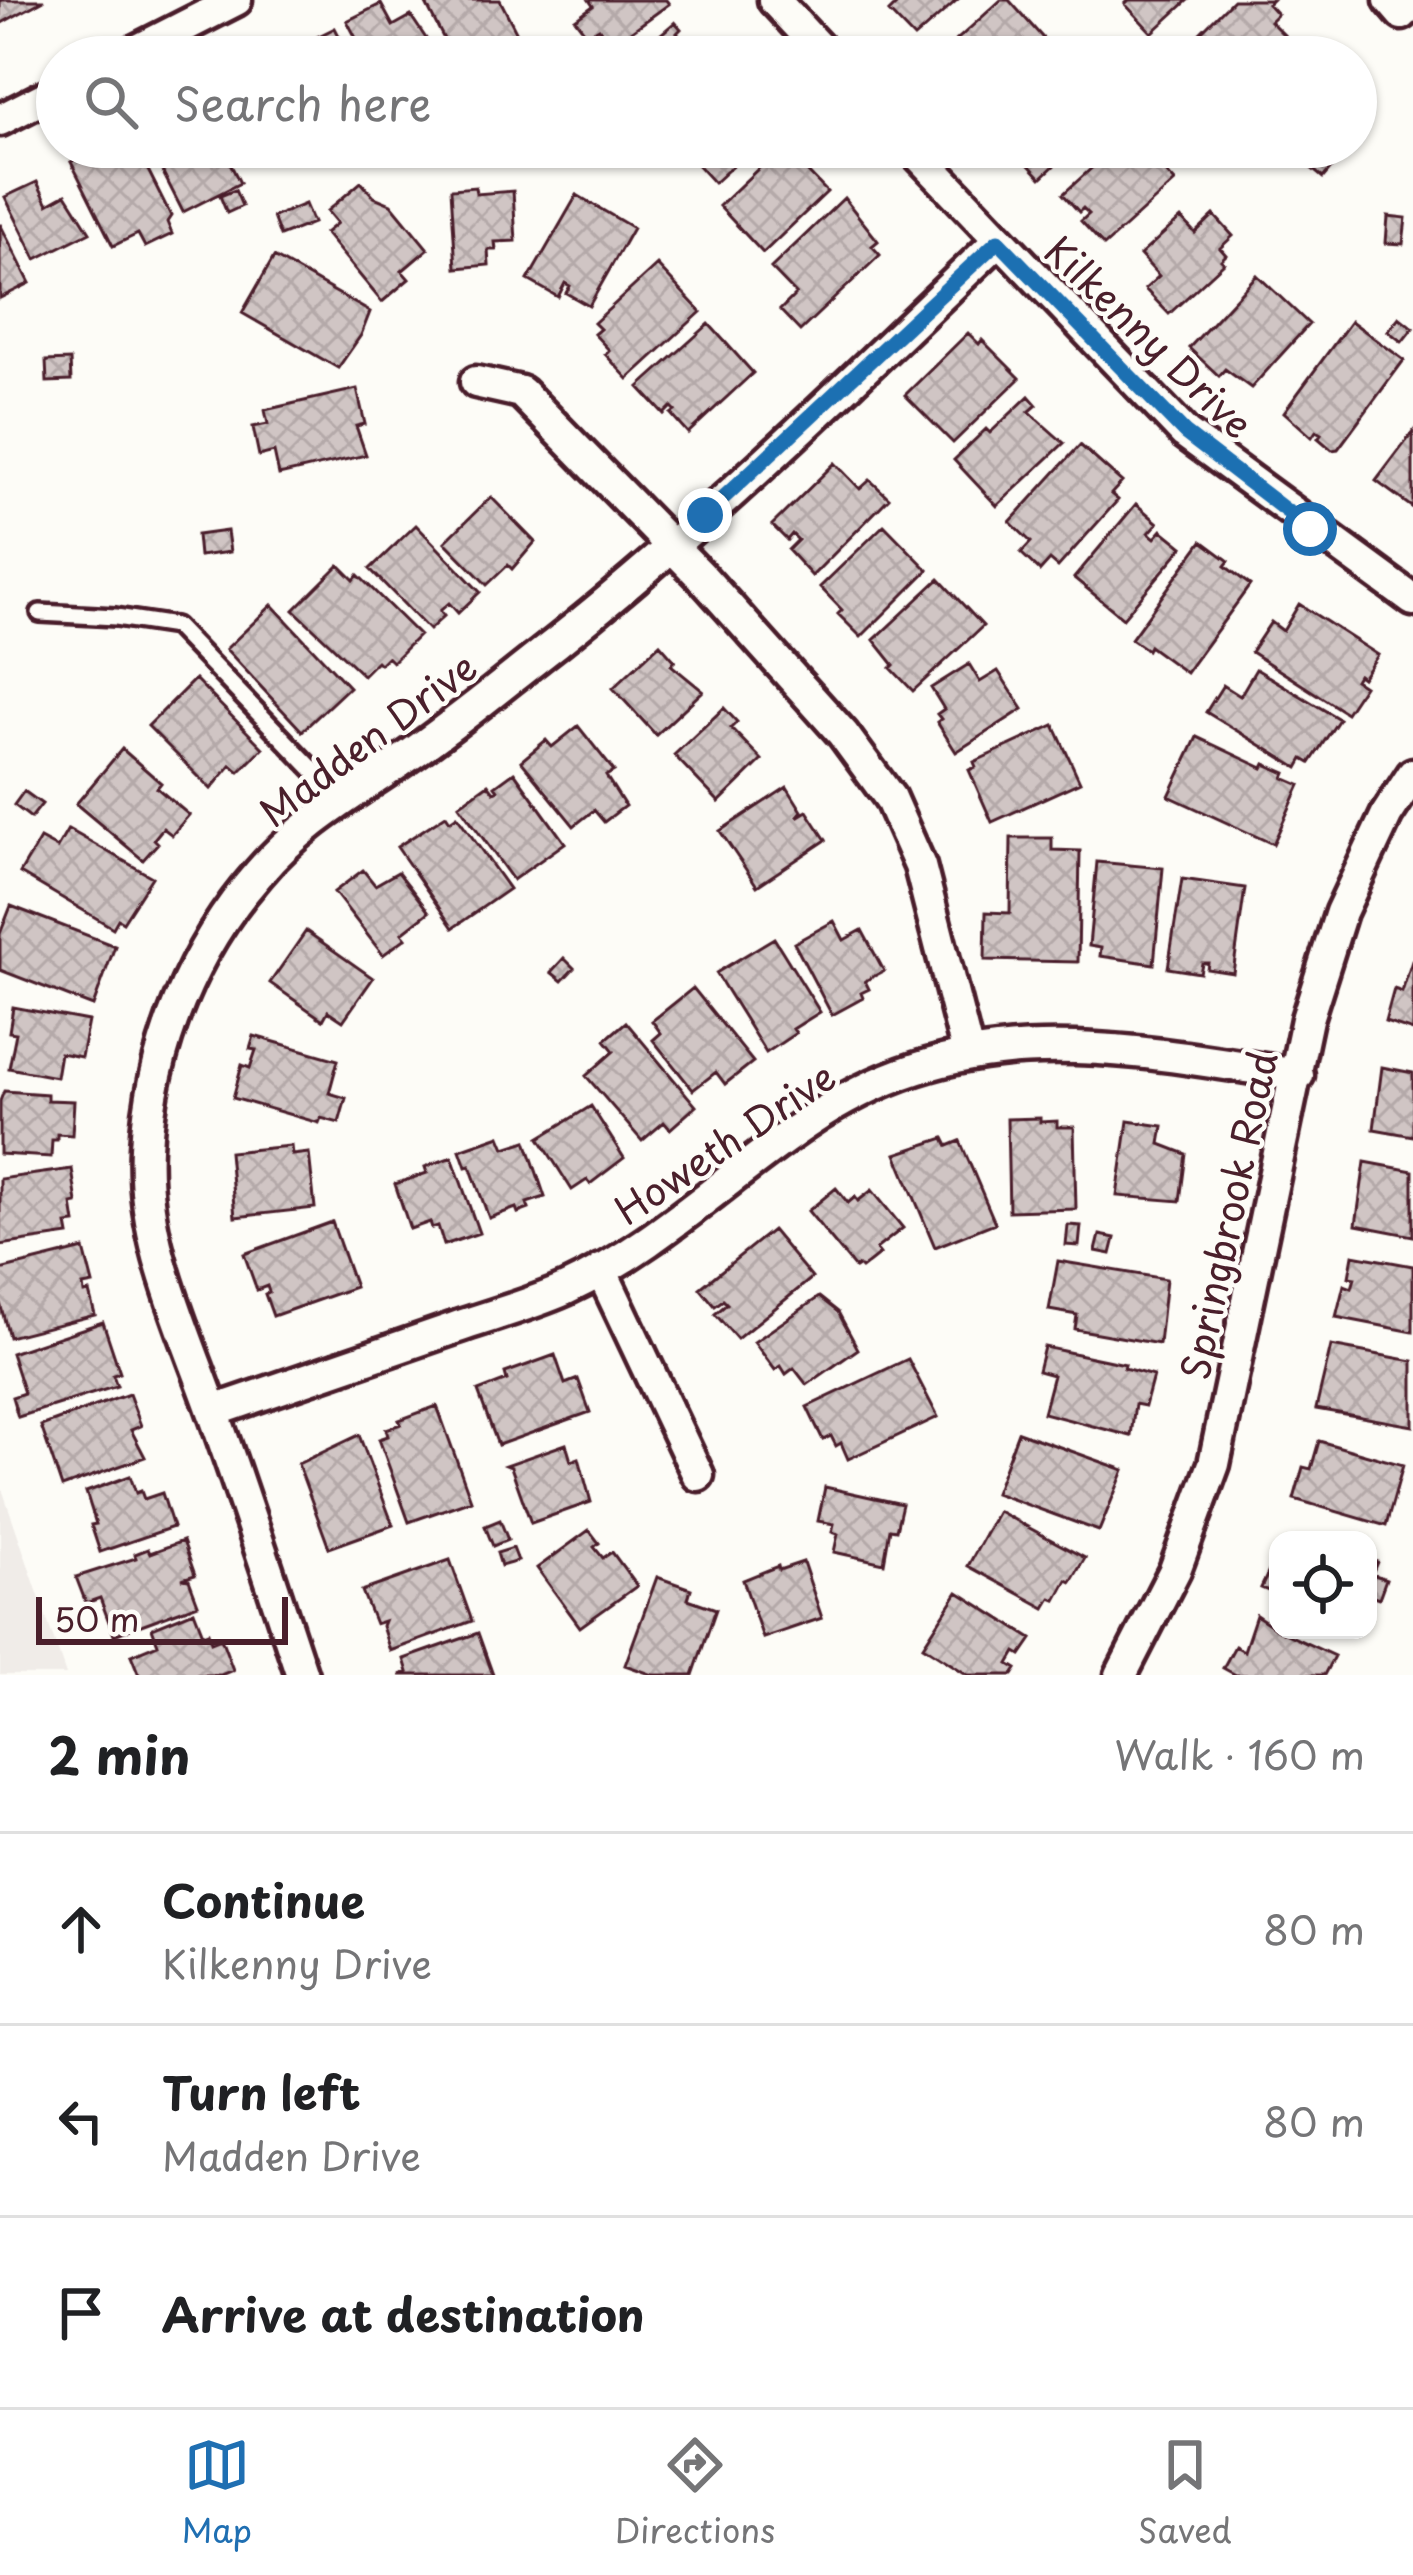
<!DOCTYPE html>
<meta charset="utf-8">
<style>
body{margin:0;font-family:"Playpen Sans",sans-serif;background:#f2f2f2;color:#202124}
.controls{position:absolute;right:36px;bottom:36px;display:grid;overflow:hidden;border-radius:24px;box-shadow:0 3px 9px #0004}
.controls button{width:108px;height:108px;display:grid;place-items:center;padding:0;border:0;border-bottom:3px solid #e0e0e0;background:#fff;color:#202124;font:60px sans-serif}
.scale{position:absolute;left:36px;bottom:30px;width:252px;box-sizing:border-box;padding-left:12px;border:6px solid #4a1f2b;border-top:0;font-size:33px;line-height:42px;white-space:nowrap;color:#4a1f2b;-webkit-text-stroke:9px #fdfcf7;paint-order:stroke}
.stop{position:absolute;width:36px;height:36px;margin:-27px;border:9px solid #1f6fb2;border-radius:50%;background:#fff}
.stop.end{background:#1f6fb2;border-color:#fff;box-shadow:0 3px 12px #0008}
.list{margin:0;padding:0;list-style:none}
h2{display:flex;justify-content:space-between;align-items:center;height:156px;margin:0;padding:0 48px;font-size:51px}
h2 small{font-size:39px;font-weight:400;color:#757577}
.list li{display:grid;grid-template-columns:78px 1fr auto;gap:36px;align-items:center;box-sizing:border-box;height:192px;padding:0 48px;border-top:3px solid #e0e0e0}
.list b{display:block;font-size:45px;white-space:nowrap}
.list p{margin:0;font-size:39px;white-space:nowrap;color:#757577}
.list em{font-size:39px;font-style:normal;color:#757577}
.icon{flex:none;width:66px;height:66px;fill:none;stroke:currentColor;stroke-width:2;stroke-linecap:round;stroke-linejoin:round}
.map{position:relative;flex:none;width:1413px;height:1675px;overflow:hidden}
.search{position:absolute;background:#fff;box-shadow:0 3px 9px #0004;left:36px;right:36px;top:36px;height:132px;display:flex;align-items:center;gap:30px;box-sizing:border-box;padding:0 42px;border-radius:66px;color:#757577;font-size:45px}
.sheet{height:732px;background:#fff}
nav{display:flex;justify-content:space-around;align-items:center;box-sizing:border-box;height:168px;border-top:3px solid #e0e0e0;background:#fff;font-size:33px;color:#757577}
nav a{display:grid;justify-items:center;gap:6px}
nav .on{color:#1f6fb2}
.map>svg:first-child{display:block}
</style>
<div class="map">
<svg width="1413" height="1675" viewBox="0 0 1413 1675">
<defs>
<pattern id="building-cross-hatch" width="8" height="8" patternUnits="userSpaceOnUse" patternTransform="scale(3)"><rect width="8" height="8" fill="#d0c5c4"/><path d="M0 0l8 8M0 8l8-8" fill="none" stroke="#b4a9a9"/></pattern>
</defs>
<rect width="100%" height="100%" fill="#fdfcf7"/>
<filter id="ink" filterUnits="userSpaceOnUse"><feTurbulence type="fractalNoise" baseFrequency=".00833" numOctaves="2"/><feDisplacementMap in="SourceGraphic" scale="24" xChannelSelector="R" yChannelSelector="G"/><feConvolveMatrix kernelMatrix="1 2 1 2 8 2 1 2 1" color-interpolation-filters="sRGB"/></filter>
<g filter="url(#ink)">
<path fill="#f0ece8" d="M0,1483L66,1675H0Z"/>
<path fill="url(#building-cross-hatch)" stroke="#4a1f2b" stroke-width="3" d="M0,0H44L0,24Z
M424,0H500L520,39L484,57H453Z
M589,0H666L669,4L611,46L599,28L587,35L575,19L593,6Z
M894,0H957L914,38L889,12L897,4Z
M1001,0H1009L1049,45L1036,57H938Z
M1129,0H1188L1152,33L1125,4Z
M1233,0H1272L1268,4L1277,14L1270,21L1287,38L1267,57H1202L1189,44Z
M381,4L393,26L411,16L437,55L366,57L347,21Z
M675,22L681,29L677,33L688,47L700,37L717,57H634Z
M335,28L350,57L277,56L307,40L312,50L318,48L313,39Z
M101,147L110,161L118,157L122,164L141,156L171,216L167,222L172,234L145,247L138,234L113,246L71,162Z
M150,147H222L240,183L183,212Z
M681,147H753L714,183Z
M781,147H794L810,164L805,169L827,192L763,253L719,206Z
M1012,147H1074L1041,178Z
M1115,147H1143L1175,182L1104,246L1081,221L1089,214L1083,208L1079,212L1063,194Z
M1286,147H1349L1323,178Z
M37,182L48,204L66,194L90,232L36,259L5,197Z
M361,182L374,197L391,204L428,249L402,271L409,279L382,302L325,233L337,223L327,211Z
M475,187L476,194L513,191L516,241L495,242L496,250H488L489,265L456,268L451,189Z
M235,190L242,206L227,213L220,196Z
M577,195L633,228L589,306L566,293L570,286L565,283L558,297L528,280Z
M844,198L878,241L872,246L880,255L800,331L780,310L796,294L771,268Z
M305,204L313,223L280,236L273,217Z
M1214,215L1233,236L1220,248L1226,255L1221,260L1224,263L1169,314L1145,289L1159,276L1140,255L1181,218L1195,233Z
M1388,216L1406,218L1403,244L1386,243Z
M0,224L30,283L0,298Z
M274,257L370,312L361,335L338,368L242,313Z
M657,265L701,312L628,379L605,354L609,350L594,334L600,329L594,323Z
M1257,275L1309,324L1251,388L1225,369L1219,376L1189,348Z
M1399,317L1413,328L1402,342L1388,331Z
M1351,321L1404,360L1338,449L1332,450L1318,438L1321,434L1316,431L1312,437L1284,412Z
M709,324L753,373L688,433L671,414L675,411L671,407L664,414L639,387Z
M968,333L979,344L982,340L1020,378L953,443L905,395Z
M70,360L71,381L47,382L46,361Z
M357,389L365,424L356,426L366,455L279,475L274,452L259,456L253,427L268,424L265,410Z
M1029,396L1037,405L1029,412L1064,443L997,506L954,460L986,429L990,433Z
M1413,432V508L1376,481Z
M1080,445L1122,482L1111,494L1118,500L1058,567L1050,560L1040,571L1021,553L1031,542L1010,522Z
M835,463L860,489L870,480L889,498L812,576L788,550L798,540L792,534L787,540L772,525Z
M491,497L535,542L512,569L508,565L487,585L445,542Z
M1136,504L1158,523L1149,533L1155,538L1162,530L1183,547L1123,618L1074,578Z
M416,525L480,592L458,613L449,603L440,611L444,616L429,630L370,569Z
M884,525L928,570L861,637L838,614L842,610L820,587Z
M227,531L230,552L199,556L197,535Z
M1202,541L1229,561L1225,566L1250,585L1186,673L1149,646L1147,650L1131,639Z
M339,565L354,580L358,575L419,635L392,662L387,657L380,664L377,661L363,675L294,610Z
M939,579L983,626L913,691L891,668L894,665L874,640Z
M1299,604L1378,655L1362,678L1358,675L1355,680L1364,686L1346,713L1251,652L1271,622L1283,631Z
M272,605L349,687L302,731L226,649Z
M660,644L675,661L671,665L703,691L656,735L613,688Z
M969,664L980,682L998,671L1023,709L956,752L937,722L941,719L937,714L944,709L931,688Z
M1256,669L1339,719L1310,763L1303,759L1298,768L1206,712L1223,685L1240,696Z
M195,679L263,748L239,772L231,765L211,789L148,726Z
M724,708L737,722L731,728L762,760L719,802L674,755Z
M1054,725L1080,782L992,822L969,770L976,767L974,762Z
M578,726L614,771L606,776L625,806L604,822L594,810L574,826L521,761L546,740L552,747Z
M1197,737L1263,768L1265,764L1286,773L1284,778L1300,785L1273,844L1169,796Z
M122,749L161,783L157,788L189,815L172,835L163,828L154,839L158,843L143,860L76,804Z
M514,772L565,843L513,880L459,805L488,784L494,792L498,790L495,786Z
M787,787L802,811L797,817L807,811L826,840L757,886L720,831Z
M24,791L42,804L31,818L14,805Z
M446,815L450,821L457,816L509,889L453,928L397,847Z
M68,829L152,877L123,922L118,919L113,928L20,873L40,839L57,848Z
M1011,838H1052V850L1080,851L1078,962L985,960L986,912L1010,913Z
M1097,862L1163,868L1154,964L1100,956L1101,948L1089,946Z
M363,870L375,885L398,872L429,912L402,933L406,938L383,955L334,892Z
M1182,879L1245,888L1233,973L1207,969L1208,963H1202L1200,973L1168,968Z
M11,906L115,946L93,1006L0,970V934Z
M834,921L844,940L862,930L884,971L865,981L869,989L861,993L863,998L832,1015L794,943Z
M306,931L373,978L343,1021L328,1011L323,1020L270,983Z
M774,938L820,1012L793,1029L796,1033L766,1053L716,973Z
M564,958L574,968L562,981L551,972Z
M1412,961H1413V1031L1385,1022L1394,989L1402,992Z
M693,988L753,1062L725,1084L716,1072L693,1090L653,1040L661,1033L652,1021Z
M13,1007L88,1021L81,1057L60,1053L56,1077L9,1068L16,1033L9,1032Z
M626,1022L696,1106L670,1129L664,1122L642,1141L586,1076L614,1051L605,1040Z
M254,1036L338,1060L329,1093L346,1098L339,1123L321,1118L319,1123L233,1098L242,1065L250,1068L256,1050L250,1049Z
M1382,1067L1413,1073V1136L1374,1129Z
M4,1091L47,1094V1100L74,1101L72,1135L57,1134V1140H52L51,1157L0,1154V1101Z
M591,1106L624,1158L590,1184L587,1180L572,1190L539,1138Z
M1040,1118V1122L1057,1121V1127H1074L1076,1209L1009,1211L1007,1119Z
M1128,1121L1163,1126L1160,1144L1186,1154L1180,1201L1117,1196Z
M500,1136L505,1148L526,1141L545,1197L527,1203L529,1209L518,1213L516,1208L489,1218L470,1166L466,1167L460,1150Z
M944,1138L948,1146L960,1141L995,1223L935,1247L896,1154Z
M291,1146L292,1155L309,1153L315,1208L235,1217L229,1152Z
M452,1157L479,1233L444,1245L438,1226L432,1228L430,1222L410,1229L395,1184L427,1173L425,1167Z
M1365,1162L1413,1171V1236L1356,1225Z
M72,1169L77,1203L72,1204L75,1223L67,1224L69,1235L0,1245V1179Z
M836,1188L848,1203L855,1197L858,1201L872,1190L903,1228L876,1249L880,1254L861,1269L858,1266L855,1268L808,1211Z
M332,1222L355,1287L273,1316L265,1294L269,1292L267,1286L257,1290L244,1254Z
M1068,1225L1081,1226L1079,1246L1066,1245Z
M772,1230L812,1278L737,1339L715,1314L727,1304L723,1300L715,1306L700,1288Z
M1100,1235L1115,1238L1111,1254L1096,1251Z
M84,1249L93,1284L83,1286L84,1293L89,1292L95,1315L9,1337L0,1303V1270Z
M1353,1255L1413,1266V1332L1336,1317L1344,1285L1352,1288L1355,1278L1349,1277Z
M1058,1261L1166,1279L1159,1344L1075,1329L1077,1315L1049,1310Z
M819,1297L838,1312L858,1349L807,1385L794,1368L786,1374L781,1366L775,1370L754,1342Z
M103,1322L120,1373L113,1375L117,1386L18,1417L12,1397L24,1393L11,1353Z
M1331,1346L1413,1361V1426L1316,1409Z
M1044,1347L1125,1364L1124,1368L1153,1376L1145,1406L1135,1404L1131,1436L1043,1413L1053,1375L1038,1371Z
M555,1355L565,1384L578,1379L590,1412L498,1445L478,1391L507,1380L505,1373Z
M908,1359L938,1417L848,1459L841,1443L836,1446L831,1436L823,1440L807,1407Z
M129,1394L141,1426L131,1430L145,1457L62,1487L41,1426Z
M437,1406L471,1500L409,1522L379,1439L388,1436L386,1429L401,1424L399,1420Z
M1018,1432L1124,1470L1099,1531L995,1493Z
M359,1435L393,1525L329,1548L298,1464Z
M1319,1441L1403,1465L1386,1526L1294,1499L1303,1467L1311,1469Z
M566,1444L571,1461L579,1458L591,1502L531,1523L511,1467L506,1465Z
M130,1476L136,1493L141,1491L144,1499L162,1493L173,1527L100,1552L91,1525L96,1524L86,1492Z
M825,1487L902,1504L896,1530L890,1529L884,1563L834,1552L838,1534L832,1532L834,1524L818,1521Z
M998,1511L1085,1558L1071,1582L1067,1580L1056,1600L1051,1598L1045,1608L968,1566Z
M500,1520L508,1540L493,1546L485,1526Z
M589,1530L599,1543L594,1547L603,1558L612,1552L637,1586L580,1627L537,1568Z
M183,1541L195,1575L182,1579L189,1580L198,1604L114,1635L100,1598L86,1603L76,1577L136,1558L135,1554L148,1549L150,1553Z
M513,1548L518,1561L501,1566L497,1553Z
M1278,1552V1595L1261,1588Z
M1368,1559L1377,1562L1372,1574L1386,1579L1379,1598L1368,1594Z
M450,1560L472,1621L390,1651L382,1626L384,1621L375,1624L362,1591Z
M803,1562L822,1618L763,1638L743,1580L778,1566L779,1570Z
M657,1577L691,1589L688,1599L716,1609L693,1675H653L625,1665Z
M958,1592L1032,1639L1021,1655L1016,1652L1009,1664L1017,1669L1013,1675H968L923,1646Z
M194,1611L203,1634L208,1632L211,1642L221,1638L233,1670L221,1675H139L131,1655L158,1644L152,1628Z
M1256,1615L1278,1630L1334,1656L1324,1675H1236L1223,1668L1235,1646L1244,1651Z
M478,1633L493,1675H400L408,1672L404,1659Z"/>
<g fill="none" stroke-linecap="round" stroke-linejoin="round">
<defs>
<path id="service" d="M40,613L116,617L175,626L342,800"/>
<path id="minor" d="M774,0L827,57
M1390,0L1402,14L1413,4
M124,57L236,0
M0,120L57,91
M911,147L1185,433L1413,600
M476,382L521,392L701,576L843,734L890,798L920,866L968,1054
M601,1270L698,1475
M214,1411C291,1385 368,1358 446,1331C485,1317 528,1306 566,1289C655,1248 725,1178 805,1124C968,1013 1118,1048 1298,1075
M302,1675C273,1588 245,1500 214,1414C184,1328 141,1242 146,1148C151,1048 193,948 259,873C302,822 357,792 410,755C461,720 508,680 556,643C712,519 855,378 998,241
M1121,1675L1175,1570L1214,1464L1307,1019L1341,912L1387,814L1413,774"/>
</defs>
<use href="#service" stroke="#4a1f2b" stroke-width="24"/>
<use href="#minor" stroke="#4a1f2b" stroke-width="39"/>
<use href="#service" stroke="#fdfcf7" stroke-width="15"/>
<use href="#minor" stroke="#fdfcf7" stroke-width="30"/>
</g>
</g>
<g fill="none" stroke-linecap="round" stroke-linejoin="round" filter="url(#ink)">
<path stroke="#1f6fb2" stroke-width="15" d="M705,515L998,241L1185,433L1310,529"/>
</g>
<g text-anchor="middle" dominant-baseline="central" stroke-width="9" stroke-linejoin="round" paint-order="stroke">
<g font-size="39" fill="#4a1f2b" stroke="#fdfcf7">
<text transform="translate(1150 336) rotate(44)">Kilkenny Drive</text>
<text transform="translate(367 738) rotate(-37)">Madden Drive</text>
<text transform="translate(724 1142) rotate(-34)">Howeth Drive</text>
<text transform="translate(1227 1215) rotate(-78)">Springbrook Road</text>
</g>
</g>
</svg>
<div class="controls">
<button><svg class="icon" aria-label="locate" viewBox="0 0 24 24"><circle cx="12" cy="12" r="6"/><path d="M12 2v4M12 18v4M2 12h4M18 12h4"/></svg></button>
</div>
<div class="scale">50 m</div>
<div class="stop" style="left:1310px;top:529px"></div>
<div class="stop end" style="left:705px;top:515px"></div>
<div class="search"><svg class="icon" aria-label="search" viewBox="0 0 24 24"><circle cx="10" cy="10" r="6"/><path d="M15 15l6 6"/></svg>Search here</div>
</div>
<section class="sheet">
<h2>2 min<small>Walk · 160 m</small></h2>
<ul class="list">
<li><svg class="icon" aria-label="ahead" viewBox="0 0 24 24"><path d="M12 20V5M6 11l6-6 6 6"/></svg><div><b>Continue</b><p>Kilkenny Drive</p></div><em>80 m</em></li>
<li><svg class="icon" aria-label="left" viewBox="0 0 24 24"><path d="M17 20v-9H6M10 6l-5 5 5 5"/></svg><div><b>Turn left</b><p>Madden Drive</p></div><em>80 m</em></li>
<li><svg class="icon" aria-label="arrive" viewBox="0 0 24 24"><path d="M6 21V4h12l-3 4 3 4H6"/></svg><div><b>Arrive at destination</b></div></li>
</ul>
</section>
<nav>
<a class="on"><svg class="icon" aria-label="map" viewBox="0 0 24 24"><path d="M3 6l6-2 6 2 6-2v14l-6 2-6-2-6 2zM9 4v14M15 6v14"/></svg>Map</a>
<a><svg class="icon" aria-label="directions" viewBox="0 0 24 24"><path d="M12 3l9 9-9 9-9-9zM9 14v-3h6M13 9l2 2-2 2"/></svg>Directions</a>
<a><svg class="icon" aria-label="saved" viewBox="0 0 24 24"><path d="M7 4h10v16l-5-4-5 4z"/></svg>Saved</a>
</nav>
